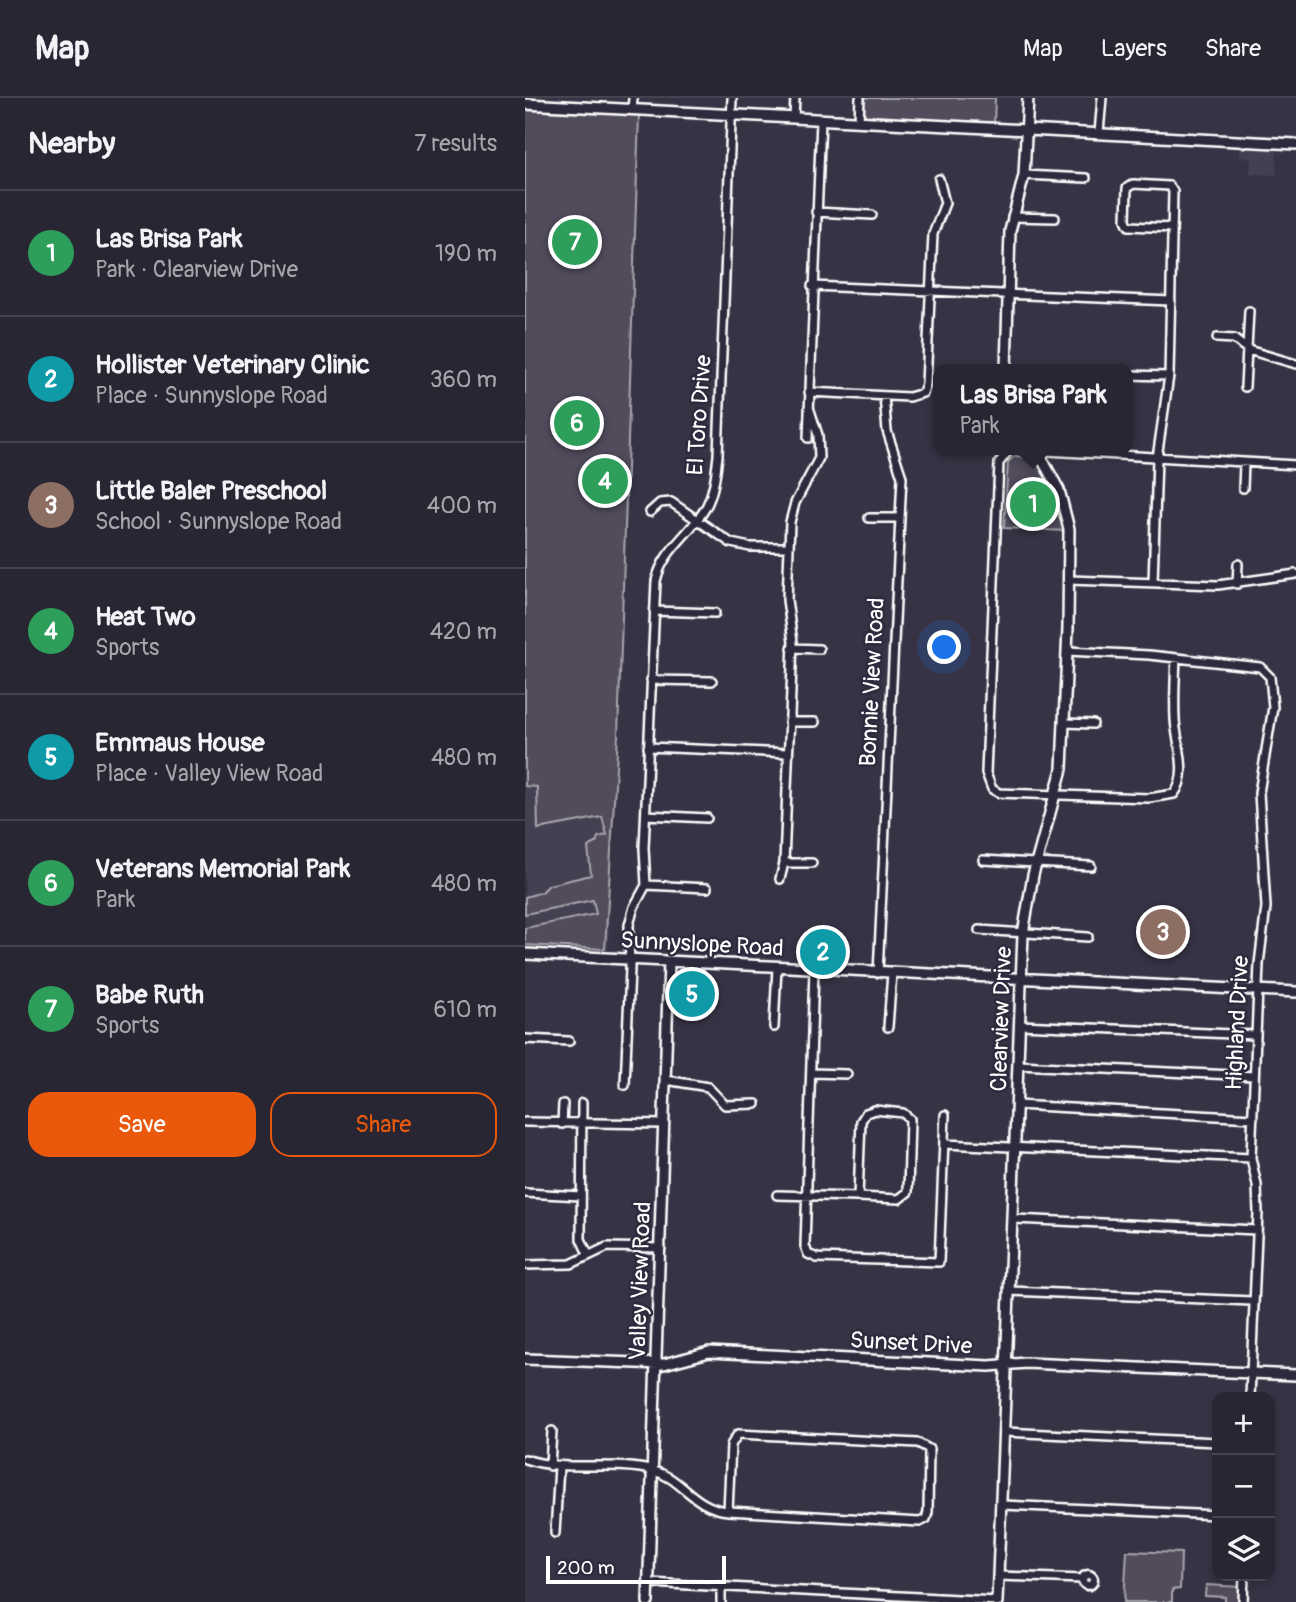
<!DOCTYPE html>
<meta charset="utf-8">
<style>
body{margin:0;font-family:Pangolin,sans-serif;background:#312e3c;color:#f1f3f6}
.controls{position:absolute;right:21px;bottom:21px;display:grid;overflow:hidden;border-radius:14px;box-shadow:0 4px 10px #0003}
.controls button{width:63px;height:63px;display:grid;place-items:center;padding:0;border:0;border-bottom:2px solid #45434f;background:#292634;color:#f1f3f6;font:35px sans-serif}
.scale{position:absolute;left:21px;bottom:18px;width:180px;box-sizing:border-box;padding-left:7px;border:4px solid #fff;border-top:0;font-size:19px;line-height:24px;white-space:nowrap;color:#fff;-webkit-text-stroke:5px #2f2a3d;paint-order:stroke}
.you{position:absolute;left:420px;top:550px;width:24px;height:24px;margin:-18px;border:5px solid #fff;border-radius:50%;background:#1a73e8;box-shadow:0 0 0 10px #1a73e833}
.badge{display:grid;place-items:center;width:46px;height:46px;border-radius:50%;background:#ea580c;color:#fff;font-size:23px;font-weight:700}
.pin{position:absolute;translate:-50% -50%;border:4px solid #fff;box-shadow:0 2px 7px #0006}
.popup{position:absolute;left:408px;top:266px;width:200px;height:91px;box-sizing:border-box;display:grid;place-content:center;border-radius:14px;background:#292634;filter:drop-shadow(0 2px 5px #0005);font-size:23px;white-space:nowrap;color:#a5a5ac}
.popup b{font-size:26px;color:#f1f3f6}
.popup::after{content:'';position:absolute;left:50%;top:100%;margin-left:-14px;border:14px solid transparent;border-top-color:#292634}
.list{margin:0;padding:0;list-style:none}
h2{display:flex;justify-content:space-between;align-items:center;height:91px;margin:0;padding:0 28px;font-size:30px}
h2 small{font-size:23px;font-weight:400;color:#a5a5ac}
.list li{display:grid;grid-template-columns:46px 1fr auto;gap:21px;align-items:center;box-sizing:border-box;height:126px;padding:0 28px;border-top:2px solid #45434f}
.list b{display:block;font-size:26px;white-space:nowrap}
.list p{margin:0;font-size:23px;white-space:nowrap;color:#a5a5ac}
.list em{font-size:23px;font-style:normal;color:#a5a5ac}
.actions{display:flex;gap:14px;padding:21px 28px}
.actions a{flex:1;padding:16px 0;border:2px solid #ea580c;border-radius:21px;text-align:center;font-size:24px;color:#ea580c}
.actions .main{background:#ea580c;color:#fff}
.icon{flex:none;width:38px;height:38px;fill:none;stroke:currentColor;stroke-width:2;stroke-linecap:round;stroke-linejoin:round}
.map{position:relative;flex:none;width:771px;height:1504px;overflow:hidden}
header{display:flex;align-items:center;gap:42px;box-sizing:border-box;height:98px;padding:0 35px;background:#292634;border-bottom:2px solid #45434f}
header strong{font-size:33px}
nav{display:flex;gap:38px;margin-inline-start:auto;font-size:24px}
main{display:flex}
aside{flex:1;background:#292634}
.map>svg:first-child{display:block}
</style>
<header>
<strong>Map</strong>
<nav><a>Map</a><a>Layers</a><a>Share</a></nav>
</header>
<main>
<aside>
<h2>Nearby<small>7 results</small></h2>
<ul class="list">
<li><span class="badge" style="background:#2e9e5b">1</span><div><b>Las Brisa Park</b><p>Park · Clearview Drive</p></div><em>190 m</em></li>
<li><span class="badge" style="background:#0f9aa8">2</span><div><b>Hollister Veterinary Clinic</b><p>Place · Sunnyslope Road</p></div><em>360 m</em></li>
<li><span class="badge" style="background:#8d6e63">3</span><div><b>Little Baler Preschool</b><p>School · Sunnyslope Road</p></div><em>400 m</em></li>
<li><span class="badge" style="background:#2e9e5b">4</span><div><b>Heat Two</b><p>Sports</p></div><em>420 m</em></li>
<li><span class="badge" style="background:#0f9aa8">5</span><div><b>Emmaus House</b><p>Place · Valley View Road</p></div><em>480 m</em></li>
<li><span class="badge" style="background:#2e9e5b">6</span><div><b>Veterans Memorial Park</b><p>Park</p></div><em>480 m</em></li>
<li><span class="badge" style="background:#2e9e5b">7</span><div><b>Babe Ruth</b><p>Sports</p></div><em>610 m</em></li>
</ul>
<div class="actions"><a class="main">Save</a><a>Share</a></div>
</aside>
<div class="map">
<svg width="771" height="1504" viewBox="0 0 771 1504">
<rect width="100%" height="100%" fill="#373345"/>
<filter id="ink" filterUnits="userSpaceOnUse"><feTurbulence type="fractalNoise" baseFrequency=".0143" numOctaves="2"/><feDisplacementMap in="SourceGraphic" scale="14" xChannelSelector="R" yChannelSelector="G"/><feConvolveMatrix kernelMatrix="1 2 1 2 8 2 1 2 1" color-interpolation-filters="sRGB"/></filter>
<g filter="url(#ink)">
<path fill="#444051" d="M714,48L752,50L751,77L725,76L726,60L714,59Z
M0,634L92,637L83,852L0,848Z"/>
<path fill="#514c5c" stroke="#a8a6ae" stroke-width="2" d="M338,0H470L469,26L337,18Z
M0,12L114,17L93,637L80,851L0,847V830L71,816L68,802L0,816V799L17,794L24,787L66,777L63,749L71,745L73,739L82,737L77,719L13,731L12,689L0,688Z
M490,358L511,360C529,379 534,408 541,433L479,430L483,364Z
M602,1453L656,1455L655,1491L647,1492V1504H599Z
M681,1487L716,1489V1504H700V1499L680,1498Z"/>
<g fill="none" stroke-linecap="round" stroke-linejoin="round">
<defs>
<path id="minor" d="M107,12L108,0
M269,20L270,0
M334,23L335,0
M574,35L577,0
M499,77L561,80
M291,114L347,117
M487,119L530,120
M287,188L646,203
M692,240L709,241L723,252L771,266
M602,277L644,278
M720,289L724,213
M284,294L384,299L398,295L401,286L408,136L420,105L414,81
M283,340L296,22
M484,352L474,365L461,675L467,691L474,695L624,700L649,696C665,675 651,645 650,621C649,601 650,580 651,560
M504,352L771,367
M718,390L719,365
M125,414L135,405L146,404L206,445L225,449H264
M344,420H374
M544,482L693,487L771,476
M628,485L632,360L644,278L648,93L644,88L608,86L602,90L601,122L604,128L647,130
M712,486L713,466
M129,513L190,515
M267,550L294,551
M542,553L624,557L735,569L745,579L748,609L734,695L741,809L734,866L726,1060L732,1087L733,1115L725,1299
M126,582L187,583
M264,624H290
M540,625L568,626
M123,649L263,655
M121,717L182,720
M458,762L566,768
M259,765H287
M255,781L259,765L268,544L262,502L265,424L270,405L294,360L293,337L284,309
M121,787L182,790
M454,832L563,839
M289,872L280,1148L283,1156L292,1160L414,1164L420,1017
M353,875L377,379L362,333L359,298
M495,927L731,937
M249,929L252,869
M363,929L367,875
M0,941L44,943
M493,967L729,978
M286,975L322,976
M141,982L183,989L200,1007L231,1006
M100,987L105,871L104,827L109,809L121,787L119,750L131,483C138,452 164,437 180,411C189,395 191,375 193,357L207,0
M57,1005L56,1141L63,1156
M491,1007L728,1020
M350,1012L378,1015L385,1021L383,1094L374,1101L333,1099L336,1023L341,1015Z
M0,1024L139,1026
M37,1026L38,1006
M419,1046L726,1060
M0,1095L56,1098
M252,1097L333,1099
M489,1121L732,1132
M0,1167L46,1166L82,1149L136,1150
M485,1193L727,1203
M480,1334L692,1344
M0,1361C42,1375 88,1362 129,1373C157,1380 168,1410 203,1413L395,1424L401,1421L403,1414L404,1351L393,1345L213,1336L206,1347L203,1413
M25,1368L27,1333
M477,1407L692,1417
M30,1435L34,1368
M557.5 1482a5.5 5.5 0 1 1 11 0a5.5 5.5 0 1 1-11 0Z
M474,1478L557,1481
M124,1485L472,1503
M196,1504V1489
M718,1504L719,1478"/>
<path id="tertiary" d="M0,6L771,46
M481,271L485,133L499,77L503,0
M0,856L771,894
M0,1261L139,1266L184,1254L464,1268L501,1265L771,1277
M123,1504L144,864
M472,1504L498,836L508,777L537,671L543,530L544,431L534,392L512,352"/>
</defs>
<use href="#minor" stroke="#fff" stroke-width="12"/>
<use href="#tertiary" stroke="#fff" stroke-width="14"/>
<use href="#minor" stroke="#2f2a3d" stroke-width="7"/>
<use href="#tertiary" stroke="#2f2a3d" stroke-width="9"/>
</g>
</g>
<g text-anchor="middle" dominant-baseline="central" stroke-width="5" stroke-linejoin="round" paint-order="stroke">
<g font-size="23" fill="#fff" stroke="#2f2a3d">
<text transform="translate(174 317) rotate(-86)">El Toro Drive</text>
<text transform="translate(347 584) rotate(-87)">Bonnie View Road</text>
<text transform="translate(177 846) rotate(3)">Sunnyslope Road</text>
<text transform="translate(476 921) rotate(-88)">Clearview Drive</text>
<text transform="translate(712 925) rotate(-87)">Highland Drive</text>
<text transform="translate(115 1183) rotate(-88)">Valley View Road</text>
<text transform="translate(386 1245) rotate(3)">Sunset Drive</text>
</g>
</g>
</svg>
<div class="controls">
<button>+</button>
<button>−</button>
<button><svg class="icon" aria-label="layers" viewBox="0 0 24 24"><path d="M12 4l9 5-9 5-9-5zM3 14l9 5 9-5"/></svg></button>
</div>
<div class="scale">200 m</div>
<div class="you"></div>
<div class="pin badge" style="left:508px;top:406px;background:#2e9e5b">1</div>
<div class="popup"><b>Las Brisa Park</b>Park</div>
<div class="pin badge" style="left:298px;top:854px;background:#0f9aa8">2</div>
<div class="pin badge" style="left:638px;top:834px;background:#8d6e63">3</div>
<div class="pin badge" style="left:80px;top:383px;background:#2e9e5b">4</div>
<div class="pin badge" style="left:167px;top:896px;background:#0f9aa8">5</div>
<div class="pin badge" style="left:52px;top:325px;background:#2e9e5b">6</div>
<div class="pin badge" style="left:50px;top:144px;background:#2e9e5b">7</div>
</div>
</main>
